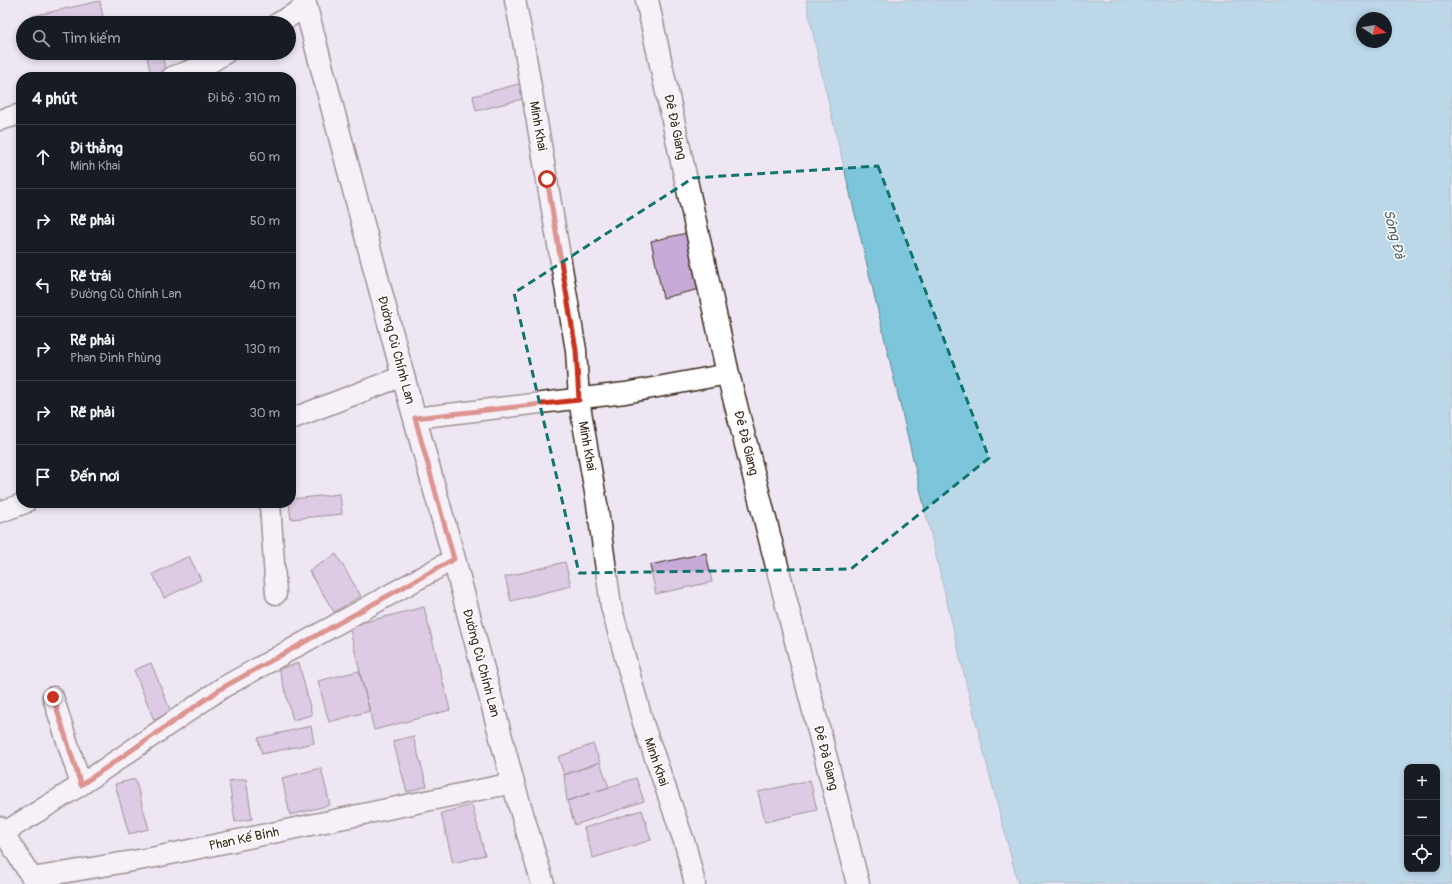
<!DOCTYPE html>
<html lang="vi">
<meta charset="utf-8">
<style>
body{margin:0;font-family:Pangolin,sans-serif;background:#242831;color:#f1f3f6}
.controls{position:absolute;right:12px;bottom:12px;display:grid;overflow:hidden;border-radius:8px;box-shadow:0 2px 6px #0003}
.controls button{width:36px;height:36px;display:grid;place-items:center;padding:0;border:0;border-bottom:1px solid #363941;background:#171b24;color:#f1f3f6;font:20px sans-serif}
.compass{position:absolute;left:1356px;top:12px;width:36px;height:36px;border-radius:50%;background:#171b24;box-shadow:0 2px 6px #0003;rotate:102deg}
.stop{position:absolute;width:12px;height:12px;margin:-9px;border:3px solid #c8321e;border-radius:50%;background:#fff}
.stop.end{background:#c8321e;border-color:#fff;box-shadow:0 1px 4px #0008}
.list{margin:0;padding:0;list-style:none}
h2{display:flex;justify-content:space-between;align-items:center;height:52px;margin:0;padding:0 16px;font-size:17px}
h2 small{font-size:13px;font-weight:400;color:#9ea1a6}
.list li{display:grid;grid-template-columns:26px 1fr auto;gap:12px;align-items:center;box-sizing:border-box;height:64px;padding:0 16px;border-top:1px solid #363941}
.list b{display:block;font-size:15px;white-space:nowrap}
.list p{margin:0;font-size:13px;white-space:nowrap;color:#9ea1a6}
.list em{font-size:13px;font-style:normal;color:#9ea1a6}
.icon{flex:none;width:22px;height:22px;fill:none;stroke:currentColor;stroke-width:2;stroke-linecap:round;stroke-linejoin:round}
.map{position:relative;flex:none;width:1452px;height:884px;overflow:hidden}
.search{position:absolute;background:#171b24;box-shadow:0 2px 6px #0003;left:16px;top:16px;width:280px;height:44px;display:flex;align-items:center;gap:10px;box-sizing:border-box;padding:0 14px;border-radius:22px;color:#9ea1a6;font-size:15px}
.panel{position:absolute;background:#171b24;box-shadow:0 2px 6px #0003;left:16px;top:72px;width:280px;height:436px;border-radius:16px}
.map>svg:first-child{display:block}
</style>
<div class="map">
<svg width="1452" height="884" viewBox="0 0 1452 884">
<rect width="100%" height="100%" fill="#eee6f3"/>
<filter id="ink" filterUnits="userSpaceOnUse"><feTurbulence type="fractalNoise" baseFrequency=".025" numOctaves="2"/><feDisplacementMap in="SourceGraphic" scale="8" xChannelSelector="R" yChannelSelector="G"/><feConvolveMatrix kernelMatrix="1 2 1 2 8 2 1 2 1" color-interpolation-filters="sRGB"/></filter>
<g filter="url(#ink)">
<path fill="#7bc5db" stroke="#61878f" fill-rule="evenodd" d="M806,0H1452V884H1018L968,691L819,62ZM1362,18H1386V42H1362ZM1407,767H1437V869H1407Z"/>
<path fill="#c7aad7" stroke="#3b2a1e" d="M100,1L104,23H34L32,16Z
M146,53H161L166,71L151,75Z
M181,53H197L199,57L185,62Z
M522,83L526,98L476,111L473,96Z
M696,231L708,287L663,298L651,241Z
M340,494L342,514L291,519L289,503H291V499Z
M706,553L712,582L656,594L650,565Z
M336,554L361,596L334,612L309,571Z
M189,556L201,580L164,598L153,574Z
M565,562L571,586L511,601L505,577Z
M424,607L450,710L374,730L349,626Z
M151,663L171,712L154,720L134,670Z
M299,663L312,715L293,720L279,669Z
M359,671L370,711L329,722L318,681Z
M311,726L314,743L262,754L258,738Z
M413,736L427,786L407,792L393,741Z
M593,744L600,762L564,775L558,757Z
M600,762L609,787L567,801L564,775Z
M321,768L330,805L290,815L282,778Z
M636,778L644,801L575,825L567,801Z
M135,779L149,829L129,834L115,784Z
M246,779L252,819L235,822L229,781Z
M810,780L817,810L765,822L758,792Z
M472,805L485,855L453,863L441,813Z
M642,810L651,840L593,858L584,828Z"/>
<g fill="none" stroke-linecap="round" stroke-linejoin="round">
<defs>
<path id="minor" d="M515,0L523,40L576,350L579,400L597,504L611,606L643,723L686,847L695,884
M278,23L306,7
M172,77L206,65L226,53
M0,120L21,114
M415,418L625,393L728,374
M291,419L403,376
M270,503L276,594
M0,512L25,503
M53,697L81,785
M0,827L32,878L156,857L513,783
M0,835L81,785L222,688L454,559"/>
<path id="tertiary" d="M647,0L728,374L858,884"/>
<path id="secondary" d="M304,0L403,376L454,559L513,783L543,884"/>
</defs>
<use href="#minor" stroke="#3b2a1e" stroke-width="23"/>
<use href="#tertiary" stroke="#3b2a1e" stroke-width="25"/>
<use href="#secondary" stroke="#3b2a1e" stroke-width="25"/>
<use href="#minor" stroke="#fff" stroke-width="20"/>
<use href="#tertiary" stroke="#fff" stroke-width="22"/>
<use href="#secondary" stroke="#fff" stroke-width="22"/>
</g>
</g>
<g fill="none" stroke-linecap="round" stroke-linejoin="round" filter="url(#ink)">
<path stroke="#c8321e" stroke-width="5" d="M53,697L81,785L222,688L454,559L415,418L579,400L576,350L547,179"/>
</g>
<path d="M0 0H1452V884H0ZM878,166L989,458L851,569L579,573L514,293L693,178Z" fill="#eee6f3" fill-opacity=".55" fill-rule="evenodd"/>
<path fill="none" stroke="#0f766e" stroke-width="3" stroke-dasharray="8 5" stroke-linejoin="round" d="M878,166L989,458L851,569L579,573L514,293L693,178Z"/>
<g text-anchor="middle" dominant-baseline="central" stroke-width="3" stroke-linejoin="round" paint-order="stroke">
<g font-size="13" fill="#3b2a1e" stroke="#fff">
<text transform="translate(538 126) rotate(80)">Minh Khai</text>
<text transform="translate(675 127) rotate(78)">Đê Đà Giang</text>
<text transform="translate(396 350) rotate(75)">Đường Cù Chính Lan</text>
<text transform="translate(746 443) rotate(76)">Đê Đà Giang</text>
<text transform="translate(587 446) rotate(80)">Minh Khai</text>
<text transform="translate(481 663) rotate(75)">Đường Cù Chính Lan</text>
<text transform="translate(826 758) rotate(76)">Đê Đà Giang</text>
<text transform="translate(656 762) rotate(71)">Minh Khai</text>
<text transform="translate(244 839) rotate(-12)">Phan Kế Bính</text>
</g>
<g font-size="14" font-style="italic" fill="#516060" stroke="#fff">
<text transform="translate(1394 234) rotate(76)">Sông Đà</text>
</g>
</g>
</svg>
<div class="controls">
<button>+</button>
<button>−</button>
<button><svg class="icon" aria-label="locate" viewBox="0 0 24 24"><circle cx="12" cy="12" r="6"/><path d="M12 2v4M12 18v4M2 12h4M18 12h4"/></svg></button>
</div>
<svg class="compass" viewBox="-18 -18 36 36"><path d="M0-13l5 13h-10z" fill="#e53935"/><path d="M0 13l5-13h-10z" fill="#9ea1a6"/></svg>
<div class="stop" style="left:547px;top:179px"></div>
<div class="stop end" style="left:53px;top:697px"></div>
<div class="search"><svg class="icon" aria-label="search" viewBox="0 0 24 24"><circle cx="10" cy="10" r="6"/><path d="M15 15l6 6"/></svg>Tìm kiếm</div>
<section class="panel">
<h2>4 phút<small>Đi bộ · 310 m</small></h2>
<ul class="list">
<li><svg class="icon" aria-label="ahead" viewBox="0 0 24 24"><path d="M12 20V5M6 11l6-6 6 6"/></svg><div><b>Đi thẳng</b><p>Minh Khai</p></div><em>60 m</em></li>
<li><svg class="icon" aria-label="right" viewBox="0 0 24 24"><path d="M7 20v-9h11M14 6l5 5-5 5"/></svg><div><b>Rẽ phải</b></div><em>50 m</em></li>
<li><svg class="icon" aria-label="left" viewBox="0 0 24 24"><path d="M17 20v-9H6M10 6l-5 5 5 5"/></svg><div><b>Rẽ trái</b><p>Đường Cù Chính Lan</p></div><em>40 m</em></li>
<li><svg class="icon" aria-label="right" viewBox="0 0 24 24"><path d="M7 20v-9h11M14 6l5 5-5 5"/></svg><div><b>Rẽ phải</b><p>Phan Đình Phùng</p></div><em>130 m</em></li>
<li><svg class="icon" aria-label="right" viewBox="0 0 24 24"><path d="M7 20v-9h11M14 6l5 5-5 5"/></svg><div><b>Rẽ phải</b></div><em>30 m</em></li>
<li><svg class="icon" aria-label="arrive" viewBox="0 0 24 24"><path d="M6 21V4h12l-3 4 3 4H6"/></svg><div><b>Đến nơi</b></div></li>
</ul>
</section>
</div>
